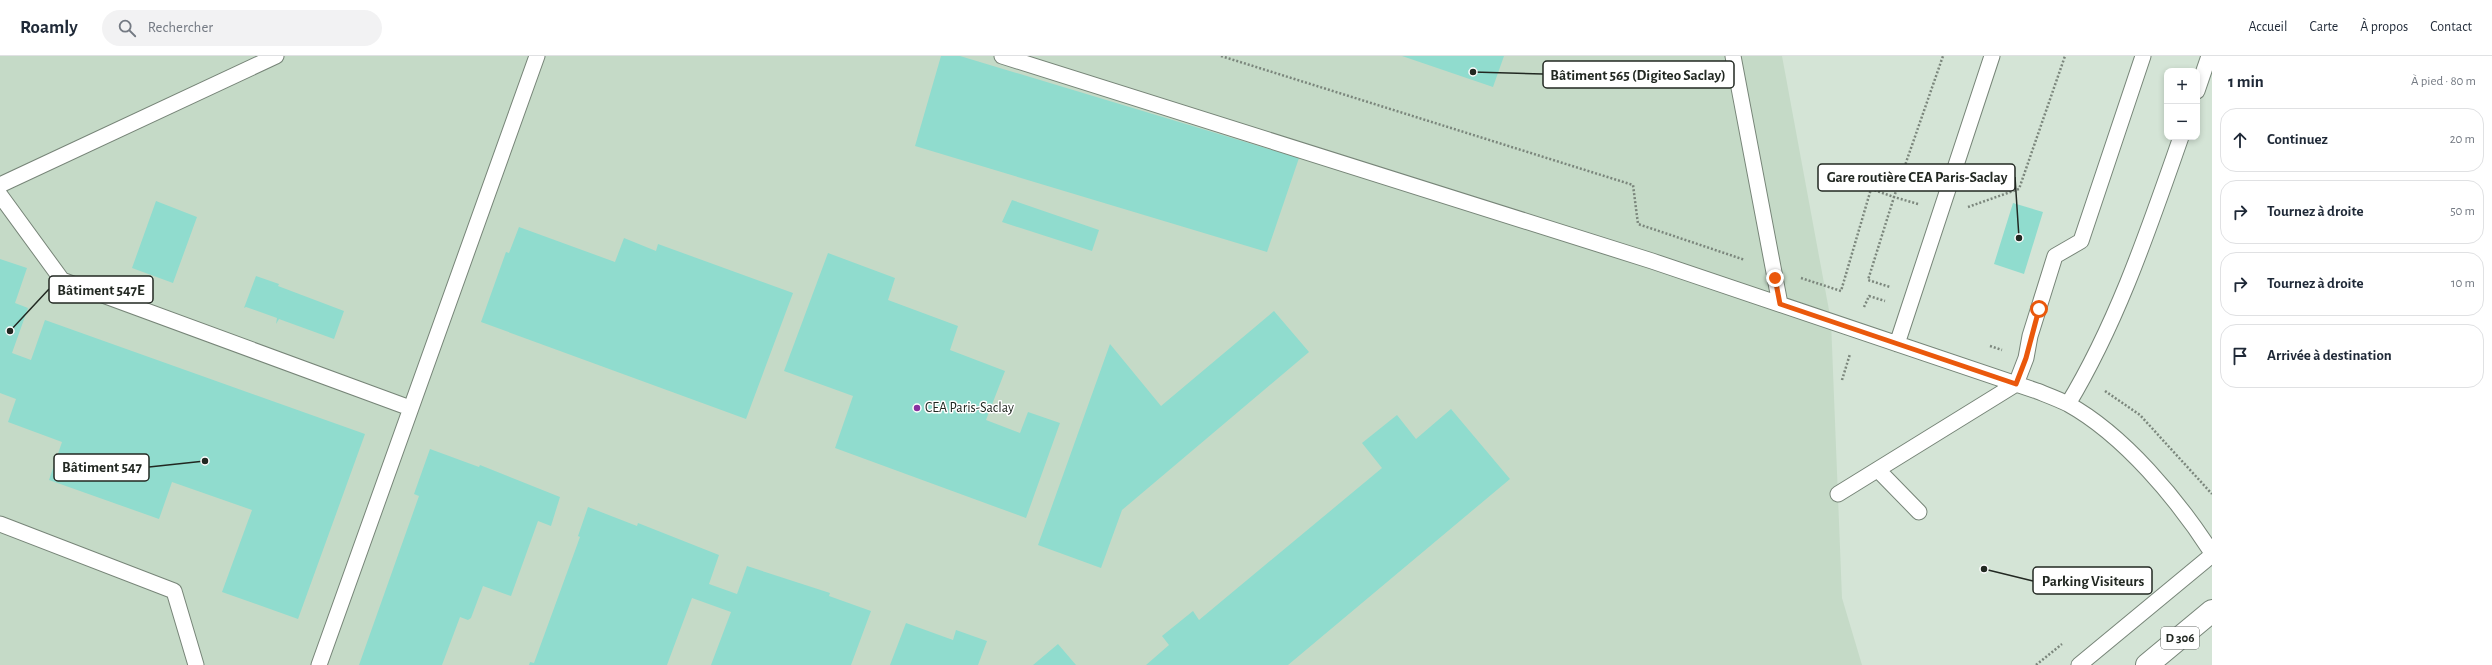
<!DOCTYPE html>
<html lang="fr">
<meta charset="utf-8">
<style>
body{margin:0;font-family:"Alegreya Sans",sans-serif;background:#f2f2f3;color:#1f2937}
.controls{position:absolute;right:12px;top:12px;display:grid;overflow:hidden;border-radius:8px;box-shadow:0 2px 6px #0003}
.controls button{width:36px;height:36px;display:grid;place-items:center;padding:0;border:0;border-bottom:1px solid #e0e1e3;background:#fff;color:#1f2937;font:20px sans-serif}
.stop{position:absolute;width:12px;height:12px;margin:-9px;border:3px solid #ea580c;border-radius:50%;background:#fff}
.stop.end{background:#ea580c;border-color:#fff;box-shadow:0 1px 4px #0008}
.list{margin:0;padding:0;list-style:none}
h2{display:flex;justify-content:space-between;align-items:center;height:52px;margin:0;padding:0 16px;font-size:17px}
h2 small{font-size:13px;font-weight:400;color:#747a83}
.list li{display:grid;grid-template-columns:26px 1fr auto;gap:12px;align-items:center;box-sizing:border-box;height:64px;margin:0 8px 8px;padding:0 8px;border:1px solid #e0e1e3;border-radius:16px}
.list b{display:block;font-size:15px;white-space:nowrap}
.list em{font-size:13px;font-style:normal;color:#747a83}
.icon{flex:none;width:22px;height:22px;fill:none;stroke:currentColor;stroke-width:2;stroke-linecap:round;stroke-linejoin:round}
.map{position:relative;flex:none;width:2212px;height:609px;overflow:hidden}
header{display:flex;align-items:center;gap:24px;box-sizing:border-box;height:56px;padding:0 20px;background:#fff;border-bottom:1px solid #e0e1e3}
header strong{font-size:19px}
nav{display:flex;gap:22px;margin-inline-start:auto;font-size:14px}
.search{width:280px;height:36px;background:#f2f2f3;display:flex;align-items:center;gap:10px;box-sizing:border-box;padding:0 14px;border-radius:22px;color:#747a83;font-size:15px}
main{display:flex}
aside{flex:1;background:#fff}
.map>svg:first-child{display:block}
</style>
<header>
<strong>Roamly</strong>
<div class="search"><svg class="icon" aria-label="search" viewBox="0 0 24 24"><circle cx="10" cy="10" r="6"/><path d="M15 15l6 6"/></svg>Rechercher</div>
<nav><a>Accueil</a><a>Carte</a><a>À propos</a><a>Contact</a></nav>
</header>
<main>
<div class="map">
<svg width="2212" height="609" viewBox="0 0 2212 609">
<rect width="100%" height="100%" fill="#d4e4d6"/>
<path fill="#c5dac7" d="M0,0H1782L1831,265L1842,542L1862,609H0Z"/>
<path fill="#90dcce" d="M941,0H960L1299,102L1267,196L915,90Z
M1402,0H1504L1493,31Z
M1012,144L1099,174L1092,195L1002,166Z
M156,145L197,161L173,227L132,212Z
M2013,147L2043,156L2024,218L1994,208Z
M519,171L615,206L624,182L656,195L658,188L793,237L746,363L481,266L506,196L509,197Z
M828,197L895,222L888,244L958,270L950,294L1005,315L986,364L1020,377L1028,356L1060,367L1026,462L835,392L853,340L784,315Z
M0,203L27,212L15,247L28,252L12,297L31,304L45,264L365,378L298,563L222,536L252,454L172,426L159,463L49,424L62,386L8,366L16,343L0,337Z
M256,220L279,228L278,230L344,255L334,283L279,263L276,268L277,262L246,251L244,252Z
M1274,255L1309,296L1122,454L1101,512L1038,489L1110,288L1161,350Z
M1451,353L1510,423L1288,609H1146L1169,589L1162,580L1193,555L1199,564L1382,412L1362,387L1397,359L1416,383Z
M430,393L479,411L480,409L560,441L551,470L538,465L511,540L483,530L471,562L468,564L460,561L442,609H359L419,440L414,438Z
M588,451L637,470L638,467L719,499L709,528L737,538L747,510L830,537L829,540L871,555L851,609H711L731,556L692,542L667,609H529L530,606L534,607L580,481L578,480Z
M906,567L953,584L956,574L987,585L978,609H890Z
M1058,588L1076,609H1033Z"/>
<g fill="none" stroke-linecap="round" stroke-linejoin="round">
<defs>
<path id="service" d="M1002,0L1652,205L2037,335C2047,339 2058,343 2068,348C2124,379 2178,444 2212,497
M1733,0L1780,248
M2197,35L2209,0
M0,129L276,0
M0,139L62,224L410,352
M1897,288L1992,0
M2068,348C2118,265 2149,172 2181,81
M1878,414L1919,456
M1838,438L2016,328L2026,302L2030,280L2055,200L2081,185L2143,0
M0,468L174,535L196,609
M319,609L537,0
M2079,609L2212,499"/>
<path id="primary" d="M2147,609L2212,555"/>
</defs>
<use href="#service" stroke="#778578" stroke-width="17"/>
<use href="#primary" stroke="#778578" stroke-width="24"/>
<path stroke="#7b867c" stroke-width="2.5" stroke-dasharray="2 2" stroke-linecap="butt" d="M1221,0L1633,129L1638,168L1745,204
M1918,148L1894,141L1943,0
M1968,151L2019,133L2065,0
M1801,222L1841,235L1871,133L1894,141L1868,224L1890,231
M1864,251L1869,240L1885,245
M1990,290L2002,294
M1842,324L1850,298
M2105,335L2140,359L2212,438
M2036,609L2062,588"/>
<use href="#service" stroke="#fff" stroke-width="15"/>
<use href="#primary" stroke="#fff" stroke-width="22"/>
</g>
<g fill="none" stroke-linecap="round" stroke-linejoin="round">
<path stroke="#ea580c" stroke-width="5" d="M1775,222L1780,248L2016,328L2026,302L2039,253"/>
</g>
<circle fill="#8832a0" stroke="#fff" stroke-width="1.5" cx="917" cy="352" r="4"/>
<g text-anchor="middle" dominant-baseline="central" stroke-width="3" stroke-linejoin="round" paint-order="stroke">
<rect fill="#fff" stroke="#646864" stroke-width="1" x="2161" y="571" width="38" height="22" rx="3"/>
<g font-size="13" font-weight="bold" fill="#222822">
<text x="2180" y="582">D 306</text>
</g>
<g font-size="14" fill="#222822" stroke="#fff" text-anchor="start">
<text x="925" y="352">CEA Paris-Saclay</text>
</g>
</g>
<path fill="none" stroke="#222822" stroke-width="1.5" d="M1473 16L1543 18M2019 182L2015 121M10 275L49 233M205 405L149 411M1984 513L2033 525"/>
<g fill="#222822" stroke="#fff" stroke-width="1.5">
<circle cx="1473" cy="16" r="4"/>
<circle cx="2019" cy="182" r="4"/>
<circle cx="10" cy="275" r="4"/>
<circle cx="205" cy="405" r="4"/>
<circle cx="1984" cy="513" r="4"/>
</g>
<g fill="#fff" stroke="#222822" stroke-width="1.5">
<rect x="1543" y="5" width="191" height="27" rx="4"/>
<rect x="1818" y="108" width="197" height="27" rx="4"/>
<rect x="49" y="220" width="104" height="27" rx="4"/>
<rect x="54" y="398" width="95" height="27" rx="4"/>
<rect x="2033" y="511" width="119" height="27" rx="4"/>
</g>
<g font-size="15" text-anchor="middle" font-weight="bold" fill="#222822">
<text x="1638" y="24">Bâtiment 565 (Digiteo Saclay)</text>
<text x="1917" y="126">Gare routière CEA Paris-Saclay</text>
<text x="101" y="239">Bâtiment 547E</text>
<text x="102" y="416">Bâtiment 547</text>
<text x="2093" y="530">Parking Visiteurs</text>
</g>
</svg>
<div class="controls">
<button>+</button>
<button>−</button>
</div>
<div class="stop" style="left:2039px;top:253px"></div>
<div class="stop end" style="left:1775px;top:222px"></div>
</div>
<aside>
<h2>1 min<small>À pied · 80 m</small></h2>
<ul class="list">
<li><svg class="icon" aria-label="ahead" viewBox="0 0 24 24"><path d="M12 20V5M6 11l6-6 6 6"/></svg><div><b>Continuez</b></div><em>20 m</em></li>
<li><svg class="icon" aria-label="right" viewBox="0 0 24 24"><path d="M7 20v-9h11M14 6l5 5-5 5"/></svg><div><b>Tournez à droite</b></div><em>50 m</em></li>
<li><svg class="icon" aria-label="right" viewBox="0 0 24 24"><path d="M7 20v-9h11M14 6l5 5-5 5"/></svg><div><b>Tournez à droite</b></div><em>10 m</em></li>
<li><svg class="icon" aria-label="arrive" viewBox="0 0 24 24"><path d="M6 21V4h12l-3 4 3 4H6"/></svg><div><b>Arrivée à destination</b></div></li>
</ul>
</aside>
</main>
